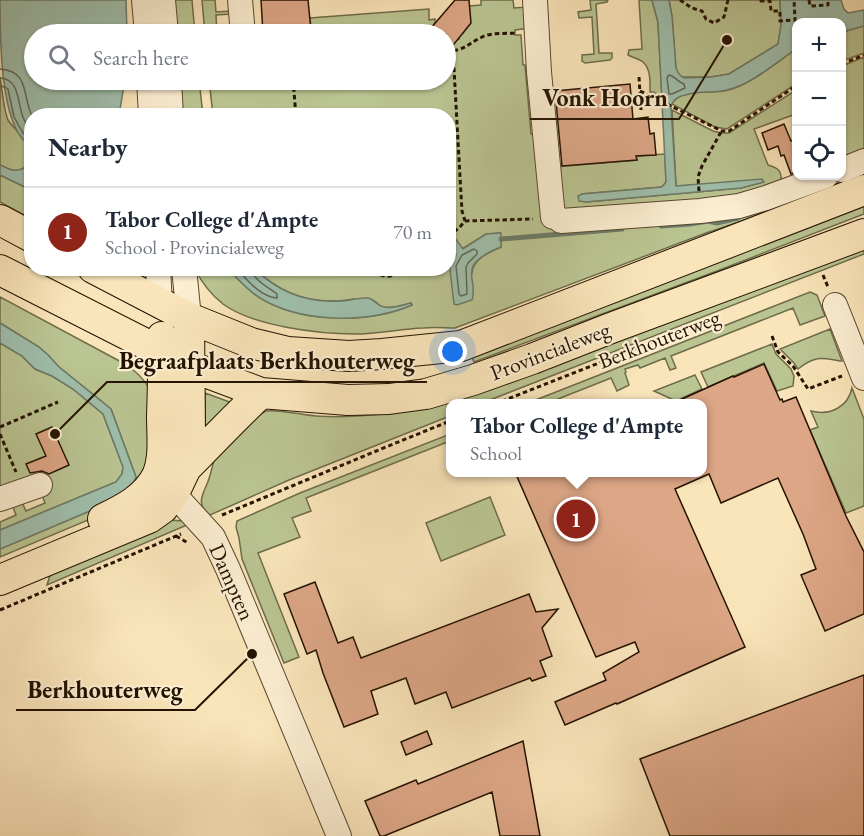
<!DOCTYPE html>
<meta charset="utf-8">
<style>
body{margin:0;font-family:"EB Garamond",serif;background:#f6f6f7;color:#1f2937}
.controls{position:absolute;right:18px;top:18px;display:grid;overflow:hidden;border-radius:12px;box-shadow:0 2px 4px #0004}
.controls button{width:54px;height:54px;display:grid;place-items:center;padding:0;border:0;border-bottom:2px solid #e0e1e3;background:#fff;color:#1f2937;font:30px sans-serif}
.you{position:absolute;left:453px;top:352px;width:21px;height:21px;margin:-15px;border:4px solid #fff;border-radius:50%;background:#1a73e8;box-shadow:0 0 0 9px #1a73e833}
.badge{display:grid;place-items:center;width:39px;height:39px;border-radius:50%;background:#8f2418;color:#fff;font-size:20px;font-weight:700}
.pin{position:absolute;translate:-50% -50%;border:3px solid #fff;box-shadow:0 2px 6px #0006}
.popup{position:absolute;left:446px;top:399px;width:261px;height:78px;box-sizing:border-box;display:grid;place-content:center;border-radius:12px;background:#fff;filter:drop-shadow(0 2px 4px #0005);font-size:20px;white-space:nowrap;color:#747a83}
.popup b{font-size:22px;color:#1f2937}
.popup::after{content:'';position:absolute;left:50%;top:100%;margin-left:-12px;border:12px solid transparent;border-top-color:#fff}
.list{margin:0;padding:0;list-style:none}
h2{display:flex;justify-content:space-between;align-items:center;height:78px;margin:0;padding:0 24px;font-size:26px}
h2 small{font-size:20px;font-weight:400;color:#747a83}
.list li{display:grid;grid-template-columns:39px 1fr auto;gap:18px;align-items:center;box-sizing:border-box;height:90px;padding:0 24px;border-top:2px solid #e0e1e3}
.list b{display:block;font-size:22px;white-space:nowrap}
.list p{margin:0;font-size:20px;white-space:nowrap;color:#747a83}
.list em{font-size:20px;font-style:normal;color:#747a83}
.icon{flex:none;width:33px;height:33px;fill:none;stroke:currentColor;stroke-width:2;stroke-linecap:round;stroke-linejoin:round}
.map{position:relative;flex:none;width:864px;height:836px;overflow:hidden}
.search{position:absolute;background:#fff;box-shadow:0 2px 4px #0004;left:24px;top:24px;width:432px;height:66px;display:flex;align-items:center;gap:15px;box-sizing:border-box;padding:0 21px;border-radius:33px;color:#747a83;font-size:22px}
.panel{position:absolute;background:#fff;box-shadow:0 2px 4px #0004;left:24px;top:108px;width:432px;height:168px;border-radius:24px}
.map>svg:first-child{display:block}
</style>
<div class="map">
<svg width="864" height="836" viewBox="0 0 864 836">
<rect width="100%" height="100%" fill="#fae5ba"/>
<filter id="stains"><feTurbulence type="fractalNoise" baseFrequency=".00333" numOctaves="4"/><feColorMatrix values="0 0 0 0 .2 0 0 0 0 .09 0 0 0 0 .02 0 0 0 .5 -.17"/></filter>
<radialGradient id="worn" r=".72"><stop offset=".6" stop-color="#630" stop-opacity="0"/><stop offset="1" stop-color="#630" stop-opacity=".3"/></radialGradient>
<path fill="#bac592" stroke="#6e6c4a" stroke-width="1.5" d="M168,0H192L195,34H171Z
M202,0H215L216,12L230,11V14L216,15L217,34H205Z
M481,0H513L514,8L528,7L530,28L515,30V35H521L523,65H525L531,134L540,133L546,216L728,213L864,167V180L706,233L455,328C445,328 434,327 423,328C400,329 378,334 355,334C318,334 253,326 223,304C210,294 202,283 195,269H228C238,278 247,290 259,297C300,323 368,324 412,305L411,303C403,305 392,309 383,307C378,306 380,305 376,302C373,300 366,299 363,299C354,298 344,301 335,301C304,302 277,290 255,269L448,268L449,240L454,248L456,256L450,263L472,273C473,259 489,252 501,247L500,233L486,234L462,249L449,230L448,116L213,115L209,80H446V41L452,43L459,39V29L463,33L469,25L465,21V17L470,16L469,6L481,5Z
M590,0H608L607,2L596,4L599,53H612V58L610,60L585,63L582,61V55L594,54L592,17L579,18L578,12L591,10Z
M639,0H652L658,22L662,99L658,97L654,92H650C650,82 651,69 643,62C638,58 633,58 628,55L629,50L642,49Z
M669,0H780L781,25L778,44L729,74L711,77H681L677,72L676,68L672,16Z
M429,9V20L435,19V23L431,28L439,34H306V30H311L310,18Z
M864,26V53L842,61V32Z
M796,49V84L727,129L715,127L672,104C681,88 708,93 724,91C746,88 778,62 796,49Z
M864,57V150L842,159V66Z
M0,77C2,88 4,111 8,120C13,128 22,134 26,143C30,152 31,169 18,171C12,172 5,167 0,165Z
M175,80H199L203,115H178Z
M796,90V114L754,129L768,165C779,168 782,171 781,183L753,197L565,214L554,167L637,160L636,156L665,154L666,182L662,187L582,194L586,202L741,188L763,182L676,186L672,110L713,131L721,133H729Z
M0,175L31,190V219L0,202Z
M864,198V214L717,271L474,362L470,353Z
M864,237V254L482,403L450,404V416L289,480L210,515C196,505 202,496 207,484C211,475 212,466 215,457C217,452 261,412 266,411C278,409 302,415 316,416C341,418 365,416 390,413Z
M810,292L817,295L825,316L800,325L793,308L671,356L676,368L670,370L665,358L640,368L638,365L625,369L626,372L625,373L629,385L617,391L611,378L548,403H528Z
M0,297L125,364C134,370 143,377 148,387C158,407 153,440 153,462L112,510L0,557V549L104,505L136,477L111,409L59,367L48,355L39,347L0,323Z
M830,329L842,361C820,358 816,355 798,369L794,363L780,349Z
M0,343L22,356L35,369L52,376L73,389L103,414L123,467L122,474L116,482L0,530V522L16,515L11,502L20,498L26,511L45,503L40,490L0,488Z
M772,344L776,354L791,369L794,376L793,386L777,391L764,363L708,387L701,372Z
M695,375L702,389L676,401L654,391Z
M852,388L864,419V506L846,513L810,430L818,427L811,411C830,416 848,407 852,388Z
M205,393L238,405L205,436Z
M450,434V441L306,498L311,511L292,518L300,537L258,553L299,657L284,663L242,559L239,538L236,527L237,521L300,493Z
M490,497L505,535L441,561L426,523Z
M169,520L184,521L187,525L47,585L51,572Z"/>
<path fill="#9fbfac" stroke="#6d7a68" stroke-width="1.5" d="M0,0H126L127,34H34V80H125L119,115L32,116L31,190L0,175V165C10,169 14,173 24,168L29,156L26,142C0,122 0,35 0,0Z
M652,0H669L672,16L676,68C678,73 680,77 685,78L711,77L729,74L778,44L781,25L780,0H841L844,9L848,13L864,10V26L842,32V22H796V49C775,63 752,84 727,90C715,93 701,91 689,94C680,96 673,98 671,107L676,186L762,179L764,182L741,188L586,202L579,201L578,196L582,194L662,187L666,182L658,22Z
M449,230L463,249L486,234L501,233V247C491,251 478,257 473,266C470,272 472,280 473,286C473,292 474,295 472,300L457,305L454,304L450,270V263L456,255C453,245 448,242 449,230Z
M228,269H255C278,292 307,303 340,301C349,301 359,297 368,298C373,299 375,302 379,305C388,311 402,305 411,303L412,305C370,323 308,323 267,302C251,294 240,281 228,269Z
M0,323L39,347L48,355L59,367L111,409L136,477L133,485L104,505L0,549V530L116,482L122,474L123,467L103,414L73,389L52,376L35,369L22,356L0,343Z"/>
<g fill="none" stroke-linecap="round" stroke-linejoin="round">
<path stroke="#616856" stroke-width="1.5" d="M0,69C30,71 22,96 32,116
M669,75C673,75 678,82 684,84L685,88L672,94H669L667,78Z
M0,78C26,80 13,116 32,130
M0,86L5,87L8,89L14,117L23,133L32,140
M474,249L477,251V254L468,263L466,267L467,294L461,296L459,294L456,266L462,255Z
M236,268C247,280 261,297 277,298V294C268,287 253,280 251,268"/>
<path stroke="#6d7a68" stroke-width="5" d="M661,226L690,224L708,221L717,223L738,218
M501,239L622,229"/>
</g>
<path fill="#dda686" stroke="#231201" stroke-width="1.5" d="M261,0H308L311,30H306V34H276V32L263,33Z
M455,0H469L471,23L446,54V34H439L431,28Z
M630,84L633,119L648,117L650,134L654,133L656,155L636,156L637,160L562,166L555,91Z
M784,124L791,141L796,138V172L791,174L784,155L781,156L778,146L768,150L762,133Z
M764,364L780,400L782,399L783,402L796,397L846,516L864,552V614L825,631L801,575L816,569L803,534L778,478L721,503L709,474L675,489L745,647L617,704L616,703L565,725L555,702L606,680L603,673L639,652L635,642L596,657L515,472H702V404H671L733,376L734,377Z
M52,427L69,465L49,474L42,471L30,473L26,464L46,456L36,434Z
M315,582L338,643L353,637L361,658L529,594L536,612L558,609L542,628L552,656L540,661L546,676L532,681L530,678L452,708L446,692L415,704L406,678L371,691L378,714L344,727L323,673L316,650L307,654L284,594Z
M864,675V836H670L640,759Z
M427,731L432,744L406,755L401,742Z
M523,741L540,836H500L492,792L384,836H380L365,801L416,780L418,784Z"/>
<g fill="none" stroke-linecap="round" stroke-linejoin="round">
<defs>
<path id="minor" d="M144,0L147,34
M163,0L166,34
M240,0L242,23
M535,0L539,72L553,217L555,216L561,221L700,211L739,206L766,198L826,176
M149,80L151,116
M169,80L171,116
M842,170L864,161
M158,268L160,304
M184,268L189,318
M835,305L864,378
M162,481L213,537L228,569L339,836
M0,499L40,485"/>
<path id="major" d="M0,220L32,237
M93,268L189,318L251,343L288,352L349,356L382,354L461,346L864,190
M0,270L189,366L261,393L348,400L389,399L426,394L473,380L532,359L611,328L864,234
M186,468C211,443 235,417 261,393
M103,519C124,509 146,498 157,476C165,458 162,435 162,416C163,389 164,363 162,337
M0,580L149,518L163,508L174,493L186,468L190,436L189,318"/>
</defs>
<use href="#minor" stroke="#59472f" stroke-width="26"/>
<use href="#major" stroke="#231201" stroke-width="32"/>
<path stroke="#231201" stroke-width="3" stroke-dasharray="4.5 3" stroke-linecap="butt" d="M680,0L692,8L702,11L706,19L714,23L724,17L728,0
M761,0V1H770L771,11H780V21L795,20L794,0
M809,0L810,6L828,5V0
M352,34C369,26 380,27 397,34
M446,51C465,51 467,44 482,37C492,32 506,34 517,33
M842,64L864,55
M639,77L641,110
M293,80L296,116
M640,91L722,131H729L796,86
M699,191L698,177L702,166L721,132
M465,221L533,219
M448,236L459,228L465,221L462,211L460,177L453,51
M367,268C383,277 389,281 405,268
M823,275L828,287
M772,336L778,352L793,366L808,389L842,376
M495,404L695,325
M0,427L58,402
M0,434L16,472
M222,515L381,449L450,421
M176,536L188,543
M0,610L181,534"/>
<use href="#minor" stroke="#fceed2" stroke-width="24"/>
<use href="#major" stroke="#fae5ba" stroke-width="30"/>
</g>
<g text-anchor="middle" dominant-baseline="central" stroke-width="4.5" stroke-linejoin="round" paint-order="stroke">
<g font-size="22" fill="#231201" stroke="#fceed2">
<text transform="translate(659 339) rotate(-21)">Berkhouterweg</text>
<text transform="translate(550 351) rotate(-21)">Provincialeweg</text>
<text transform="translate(232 582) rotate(66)">Dampten</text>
</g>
</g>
<path fill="none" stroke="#231201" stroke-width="2" d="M727 40L679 119H530M55 434L107 382H427M252 654L195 710H16"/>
<g fill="#231201" stroke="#fceed2" stroke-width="2">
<circle cx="727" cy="40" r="6"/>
<circle cx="55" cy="434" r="6"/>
<circle cx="252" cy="654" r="6"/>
</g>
<g font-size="24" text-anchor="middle" font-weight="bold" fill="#231201" stroke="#fceed2" stroke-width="4.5" stroke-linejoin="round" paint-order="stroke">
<text x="605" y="106">Vonk Hoorn</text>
<text x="267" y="369">Begraafplaats Berkhouterweg</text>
<text x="105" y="698">Berkhouterweg</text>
</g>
<rect width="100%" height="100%" filter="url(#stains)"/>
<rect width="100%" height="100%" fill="url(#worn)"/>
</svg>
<div class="controls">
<button>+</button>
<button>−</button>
<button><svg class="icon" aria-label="locate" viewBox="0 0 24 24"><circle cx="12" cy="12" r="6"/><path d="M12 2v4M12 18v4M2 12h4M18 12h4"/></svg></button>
</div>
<div class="you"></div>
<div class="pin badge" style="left:576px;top:519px">1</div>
<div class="popup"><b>Tabor College d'Ampte</b>School</div>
<div class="search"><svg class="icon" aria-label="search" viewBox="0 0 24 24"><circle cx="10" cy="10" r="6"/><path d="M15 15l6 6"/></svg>Search here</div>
<section class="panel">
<h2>Nearby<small></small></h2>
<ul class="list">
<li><span class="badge">1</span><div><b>Tabor College d'Ampte</b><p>School · Provincialeweg</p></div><em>70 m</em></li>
</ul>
</section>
</div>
